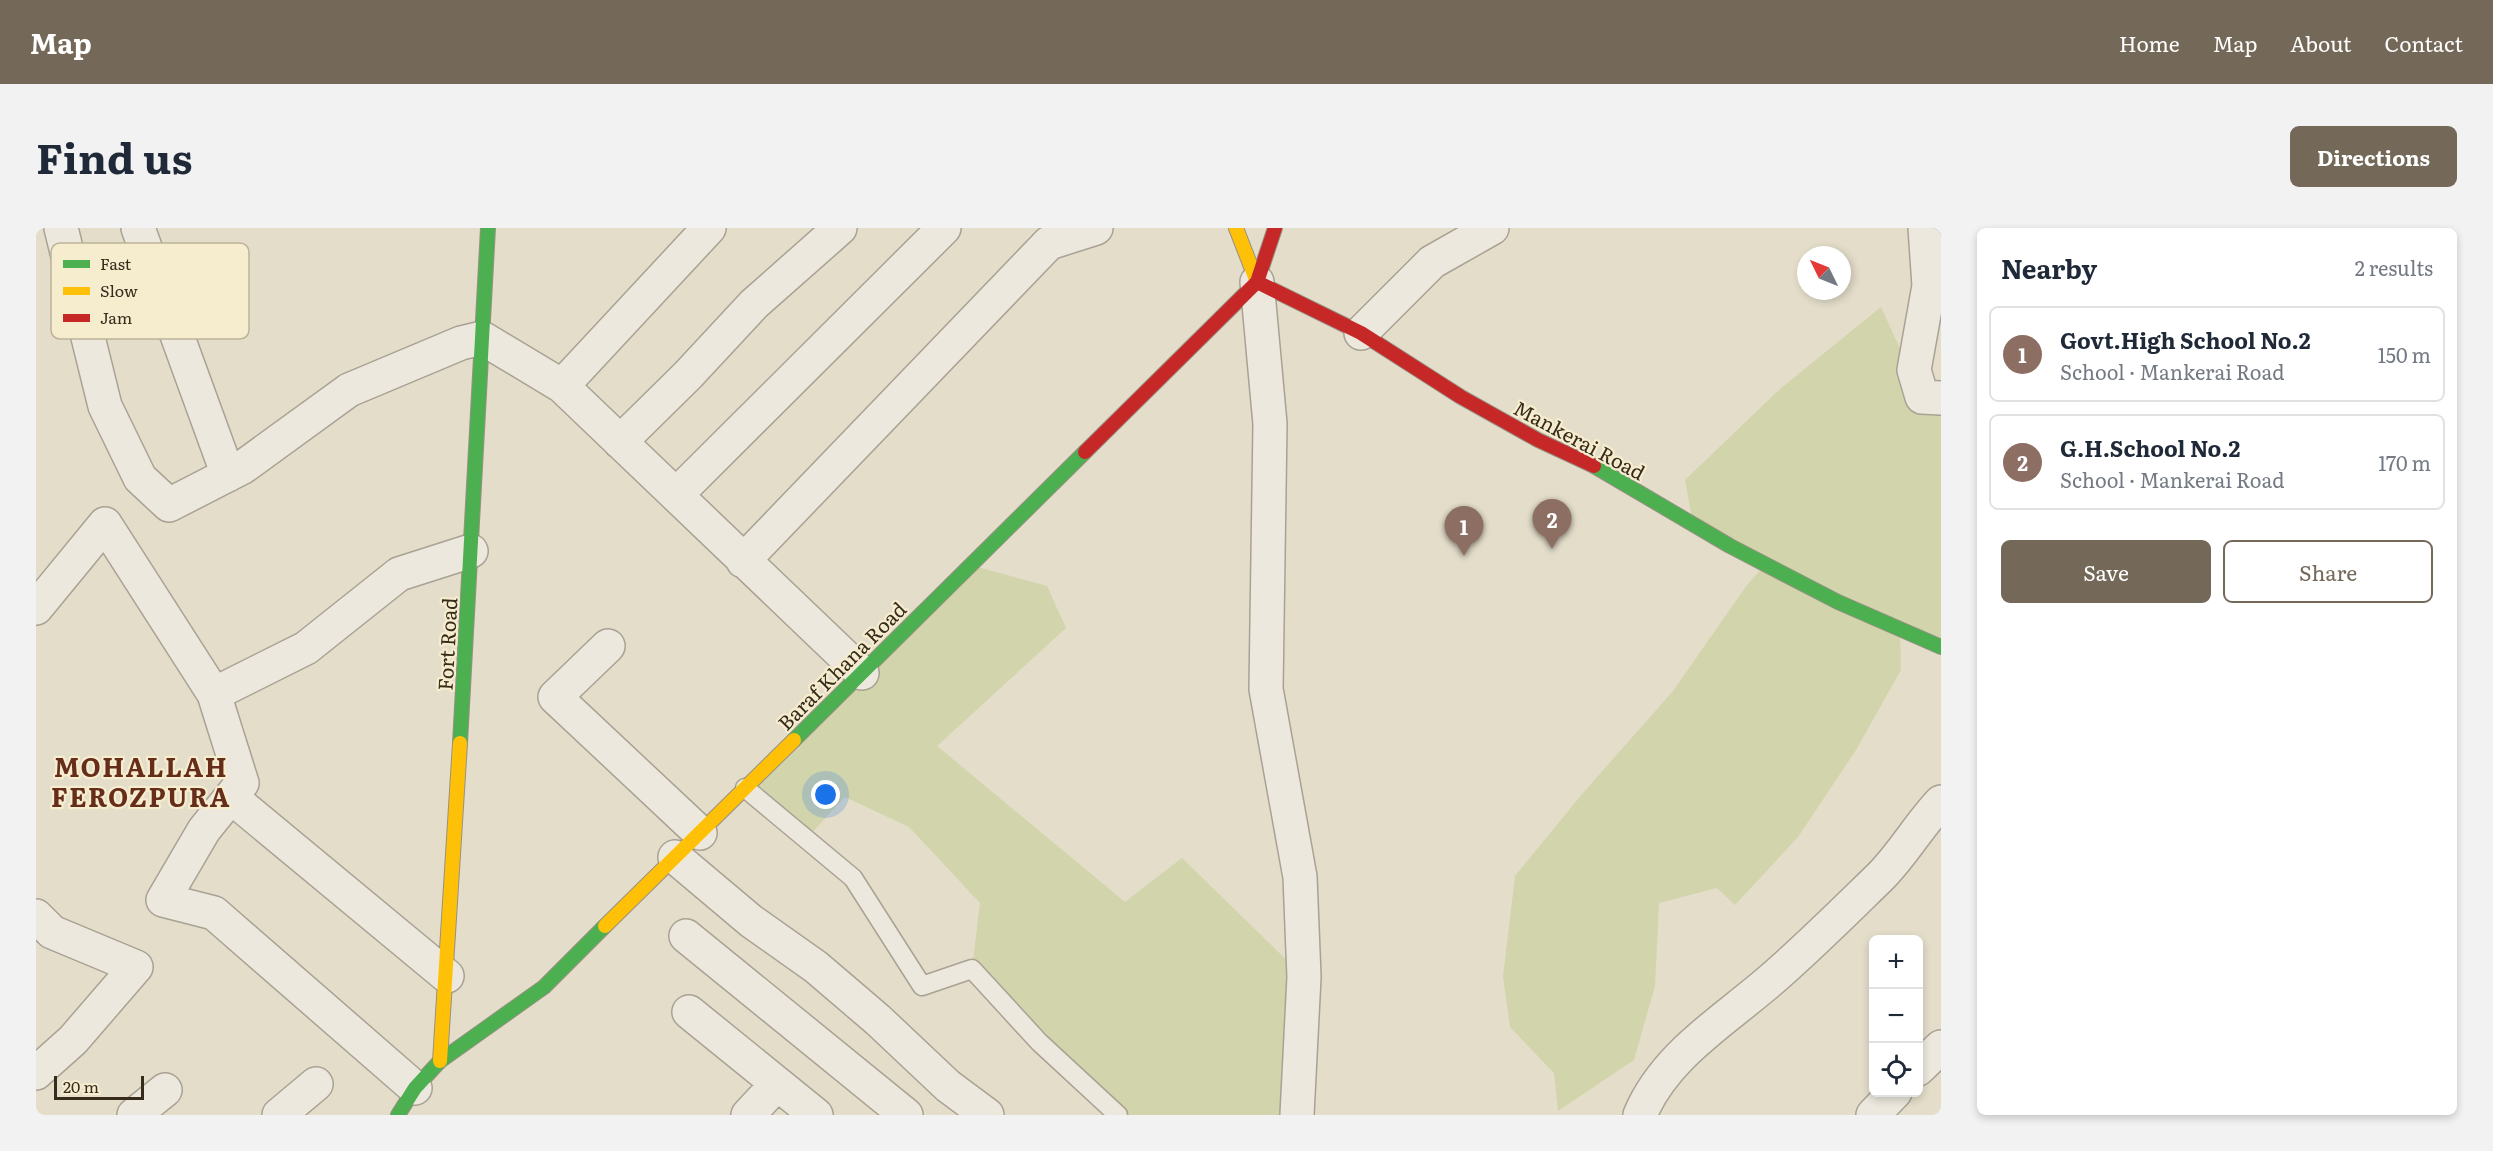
<!DOCTYPE html>
<meta charset="utf-8">
<style>
body{margin:0;font-family:Literata,serif;background:#f2f2f3;color:#1f2937}
.controls{position:absolute;right:18px;bottom:18px;display:grid;overflow:hidden;border-radius:9px;box-shadow:0 3px 9px #0003}
.controls button{width:54px;height:54px;display:grid;place-items:center;padding:0;border:0;border-bottom:2px solid #e0e1e3;background:#fff;color:#1f2937;font:30px sans-serif}
.compass{position:absolute;left:1761px;top:18px;width:54px;height:54px;border-radius:50%;background:#fff;box-shadow:0 3px 9px #0003;rotate:313deg}
.scale{position:absolute;left:18px;bottom:15px;width:90px;box-sizing:border-box;padding-left:6px;border:3px solid #372b1c;border-top:0;font-size:16px;line-height:21px;white-space:nowrap;color:#372b1c;-webkit-text-stroke:4px #f6edcf;paint-order:stroke}
.you{position:absolute;left:790px;top:567px;width:21px;height:21px;margin:-15px;border:4px solid #fff;border-radius:50%;background:#1a73e8;box-shadow:0 0 0 9px #1a73e833}
.badge{display:grid;place-items:center;width:39px;height:39px;border-radius:50%;background:#746959;color:#fff;font-size:20px;font-weight:700}
.pin{position:absolute;translate:-50% -50px;filter:drop-shadow(0 2px 3px #0008)}
.pin::after{content:'';position:absolute;top:32px;width:21px;height:18px;background:inherit;clip-path:polygon(0 0,100% 0,50% 100%)}
.list{margin:0;padding:0;list-style:none}
h2{display:flex;justify-content:space-between;align-items:center;height:78px;margin:0;padding:0 24px;font-size:26px}
h2 small{font-size:20px;font-weight:400;color:#747a83}
.list li{display:grid;grid-template-columns:39px 1fr auto;gap:18px;align-items:center;box-sizing:border-box;height:96px;margin:0 12px 12px;padding:0 12px;border:2px solid #e0e1e3;border-radius:9px}
.list b{display:block;font-size:22px;white-space:nowrap}
.list p{margin:0;font-size:20px;white-space:nowrap;color:#747a83}
.list em{font-size:20px;font-style:normal;color:#747a83}
.actions{display:flex;gap:12px;padding:18px 24px}
.actions a{flex:1;padding:14px 0;border:2px solid #746959;border-radius:9px;text-align:center;font-size:21px;color:#746959}
.actions .main{background:#746959;color:#fff}
.icon{flex:none;width:33px;height:33px;fill:none;stroke:currentColor;stroke-width:2;stroke-linecap:round;stroke-linejoin:round}
.map{position:relative;flex:none;width:1905px;height:887px;overflow:hidden;border-radius:9px}
header{display:flex;align-items:center;gap:36px;box-sizing:border-box;height:84px;padding:0 30px;background:#746959;color:#fff}
header strong{font-size:28px}
nav{display:flex;gap:33px;margin-inline-start:auto;font-size:21px}
.intro{display:flex;align-items:center;justify-content:space-between;box-sizing:border-box;height:144px;padding:0 36px}
h1{margin:0;font-size:42px}
.button{padding:15px 27px;border-radius:9px;background:#746959;color:#fff;font-size:21px;font-weight:700}
main{display:flex;gap:36px;padding:0 36px}
aside{flex:1;background:#fff;border-radius:9px;box-shadow:0 3px 9px #0003}
.map>svg:first-child{display:block}
</style>
<header>
<strong>Map</strong>
<nav><a>Home</a><a>Map</a><a>About</a><a>Contact</a></nav>
</header>
<div class="intro"><h1>Find us</h1><a class="button">Directions</a></div>
<main>
<div class="map">
<svg width="1905" height="887" viewBox="0 0 1905 887">
<rect width="100%" height="100%" fill="#e4ddca"/>
<path fill="#d2d4ac" d="M1845,79L1886,169L1905,180V415L1864,401L1865,442L1820,522L1762,609L1699,677L1681,660L1623,675L1619,758L1598,832L1522,883L1518,845L1474,799L1467,749L1479,648L1547,565L1637,463L1711,357L1730,336L1657,295L1649,252L1744,161Z
M934,337L1011,358L1030,400L901,518L1089,674L1146,630L1268,749L1261,887H1082L936,741L944,675L873,599L809,569L770,611L709,560Z"/>
<g fill="none" stroke-linecap="round" stroke-linejoin="round">
<defs>
<path id="lane" d="M709,560L817,650L886,758L936,741L1003,814L1082,887"/>
<path id="street" d="M25,0L69,178L104,250L133,277L207,239L313,162L425,115L446,110L526,158L826,445
M102,0L192,247
M1889,0L1893,58L1878,142L1886,169L1905,170
M1221,54L1234,196L1230,461L1264,649L1268,749L1261,887
M1325,105L1396,34L1456,0
M526,158L673,0
M584,214L652,147L718,76L804,0
M640,267L908,0
M707,333L1013,15L1060,0
M0,380L69,296L178,466L270,420L363,346L435,323
M572,418L519,469L664,605
M178,466L206,555L168,602L127,672L178,685L379,860
M195,569L411,748
M639,629L715,693L780,739L842,792L912,858L951,887
M0,688L16,704L100,739L37,812L0,845
M650,708L870,887
M653,784L780,887
M1882,841L1905,819
M98,887L129,862
M243,887L280,856
M712,887L741,856
M1604,887C1629,827 1688,793 1736,751C1773,719 1809,683 1845,648C1867,626 1883,597 1905,574
M1837,887L1859,864"/>
<path id="fast" d="M1558,238L1694,318L1802,374L1905,419
M758,512L1049,224
M424,515L452,0
M362,887L379,860L404,833L508,759L569,698"/>
<path id="slow" d="M1200,0L1221,54
M569,698L758,512
M404,833L424,515"/>
<path id="jam" d="M1221,54L1325,105L1425,169L1502,212L1558,238
M1049,224L1221,54L1239,0"/>
</defs>
<use href="#lane" stroke="#a9a294" stroke-width="21"/>
<use href="#street" stroke="#a9a294" stroke-width="36"/>
<use href="#fast" stroke="#989184" stroke-width="16"/>
<use href="#slow" stroke="#989184" stroke-width="16"/>
<use href="#jam" stroke="#989184" stroke-width="16"/>
<use href="#lane" stroke="#ece8dd" stroke-width="18"/>
<use href="#street" stroke="#ece8dd" stroke-width="33"/>
<use href="#fast" stroke="#4caf50" stroke-width="14"/>
<use href="#slow" stroke="#ffc107" stroke-width="14"/>
<use href="#jam" stroke="#c62828" stroke-width="14"/>
</g>
<g text-anchor="middle" dominant-baseline="central" stroke-width="4.5" stroke-linejoin="round" paint-order="stroke">
<g font-size="20" fill="#372b1c" stroke="#f6edcf">
<text transform="translate(1544 211) rotate(28)">Mankerai Road</text>
<text transform="translate(410 416) rotate(-87)">Fort Road</text>
<text transform="translate(805 437) rotate(-45)">Baraf Khana Road</text>
</g>
<g font-size="26" font-weight="bold" letter-spacing="1.5" fill="#652d1a" stroke="#f6edcf">
<text x="105" y="537">MOHALLAH<tspan x="105" dy="30">FEROZPURA</tspan></text>
</g>
</g>
<rect x="15" y="15" width="198" height="96" rx="9" fill="#f6edcf" stroke="#bdb399" stroke-width="1.5"/>
<rect x="27" y="32" width="27" height="8" fill="#4caf50"/>
<rect x="27" y="59" width="27" height="8" fill="#ffc107"/>
<rect x="27" y="86" width="27" height="8" fill="#c62828"/>
<g font-size="16" fill="#372b1c">
<text x="64" y="42">Fast</text>
<text x="64" y="69">Slow</text>
<text x="64" y="96">Jam</text>
</g>
</svg>
<div class="controls">
<button>+</button>
<button>−</button>
<button><svg class="icon" aria-label="locate" viewBox="0 0 24 24"><circle cx="12" cy="12" r="6"/><path d="M12 2v4M12 18v4M2 12h4M18 12h4"/></svg></button>
</div>
<svg class="compass" viewBox="-18 -18 36 36"><path d="M0-13l5 13h-10z" fill="#e53935"/><path d="M0 13l5-13h-10z" fill="#747a83"/></svg>
<div class="scale">20 m</div>
<div class="you"></div>
<div class="pin badge" style="left:1428px;top:328px;background:#8d6e63">1</div>
<div class="pin badge" style="left:1516px;top:321px;background:#8d6e63">2</div>
</div>
<aside>
<h2>Nearby<small>2 results</small></h2>
<ul class="list">
<li><span class="badge" style="background:#8d6e63">1</span><div><b>Govt.High School No.2</b><p>School · Mankerai Road</p></div><em>150 m</em></li>
<li><span class="badge" style="background:#8d6e63">2</span><div><b>G.H.School No.2</b><p>School · Mankerai Road</p></div><em>170 m</em></li>
</ul>
<div class="actions"><a class="main">Save</a><a>Share</a></div>
</aside>
</main>
